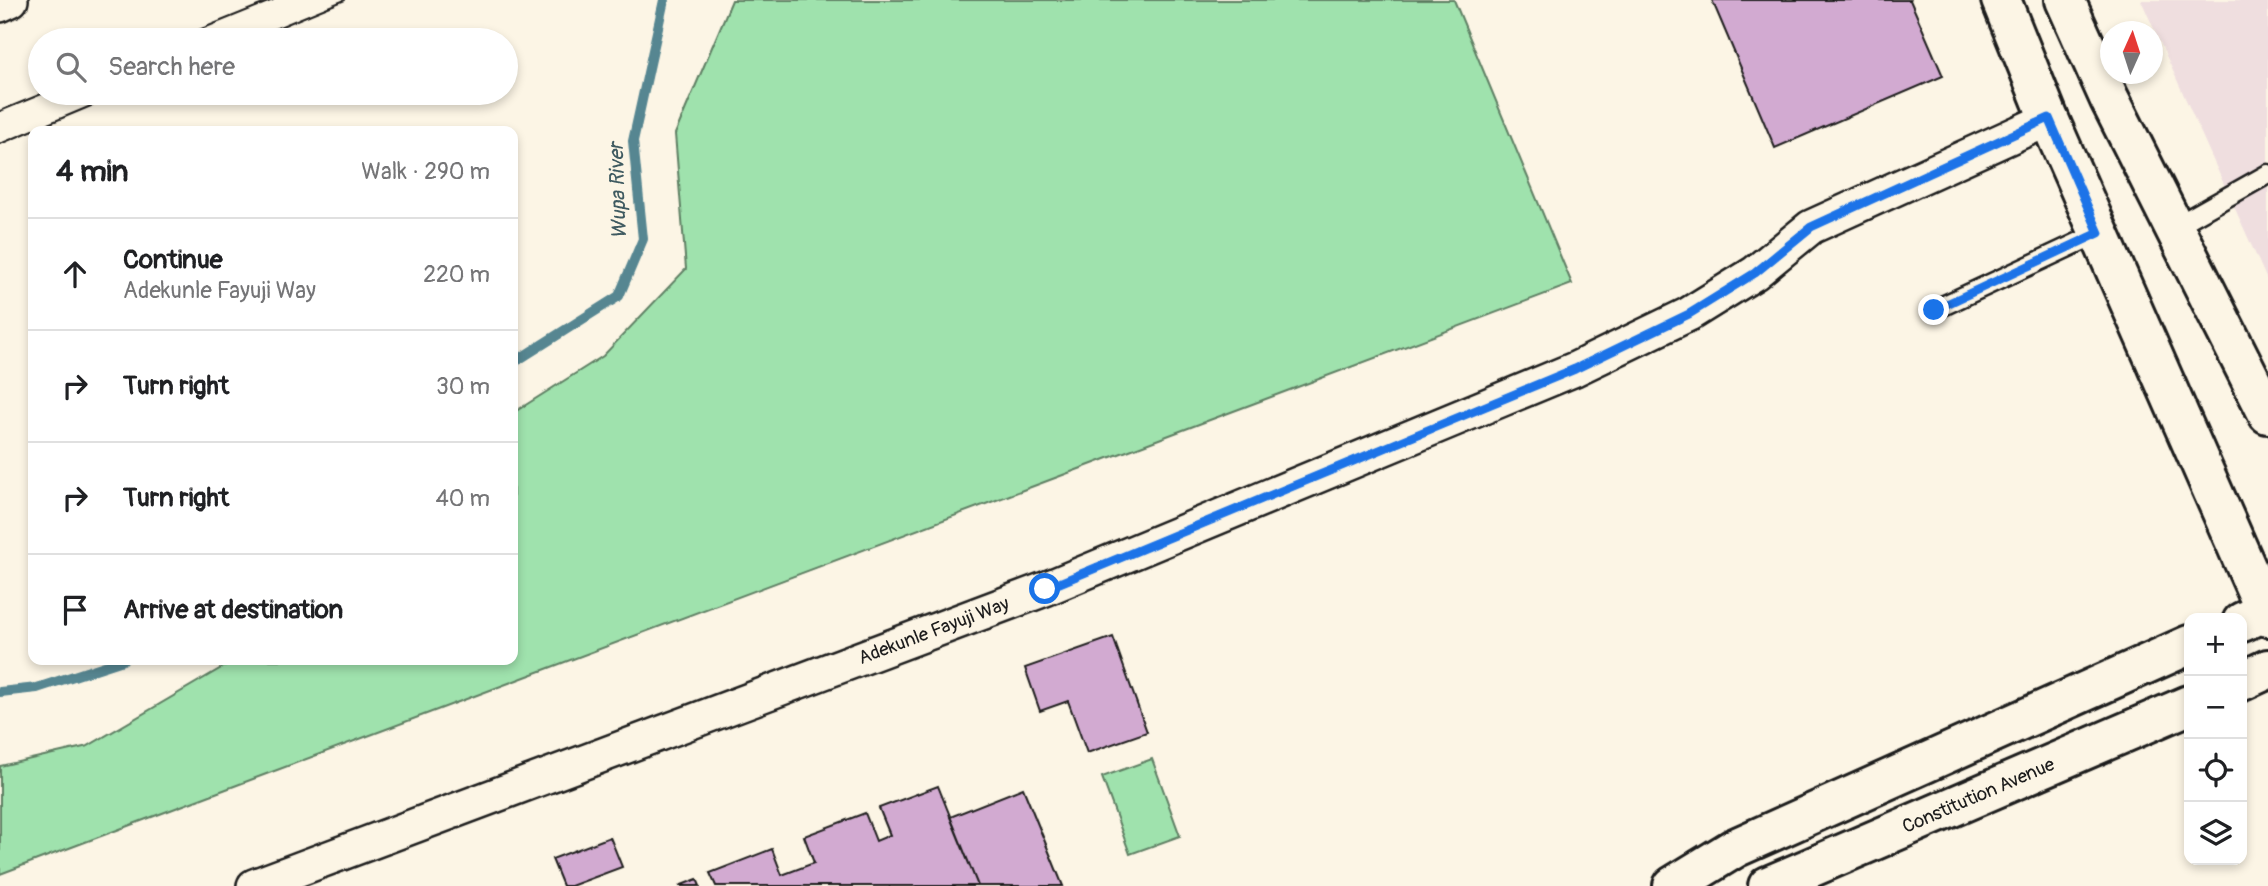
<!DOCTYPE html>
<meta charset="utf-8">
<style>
body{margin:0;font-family:Pangolin,sans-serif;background:#f6f6f6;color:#202124}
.controls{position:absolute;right:21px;bottom:21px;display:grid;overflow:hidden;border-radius:14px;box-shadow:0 4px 10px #0003}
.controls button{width:63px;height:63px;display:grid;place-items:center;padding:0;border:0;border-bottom:2px solid #e0e0e0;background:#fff;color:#202124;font:35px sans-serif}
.compass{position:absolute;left:2100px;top:21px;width:63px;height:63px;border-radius:50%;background:#fff;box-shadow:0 4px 10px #0003;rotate:3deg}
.stop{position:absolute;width:21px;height:21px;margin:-16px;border:5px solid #1a73e8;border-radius:50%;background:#fff}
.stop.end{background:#1a73e8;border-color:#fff;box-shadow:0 2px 7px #0008}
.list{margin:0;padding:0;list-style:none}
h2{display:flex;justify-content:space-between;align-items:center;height:91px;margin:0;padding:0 28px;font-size:30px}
h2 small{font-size:23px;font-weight:400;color:#757577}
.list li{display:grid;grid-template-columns:46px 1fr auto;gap:21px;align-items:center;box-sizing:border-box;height:112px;padding:0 28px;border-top:2px solid #e0e0e0}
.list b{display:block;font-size:26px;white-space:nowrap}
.list p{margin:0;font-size:23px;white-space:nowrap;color:#757577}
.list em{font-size:23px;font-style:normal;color:#757577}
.icon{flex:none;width:38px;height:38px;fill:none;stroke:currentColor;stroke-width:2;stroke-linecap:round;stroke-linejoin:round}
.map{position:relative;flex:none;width:2268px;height:886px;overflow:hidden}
.search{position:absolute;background:#fff;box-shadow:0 4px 10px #0003;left:28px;top:28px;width:490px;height:77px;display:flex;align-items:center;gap:18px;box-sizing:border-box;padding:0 24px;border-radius:38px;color:#757577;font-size:26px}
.panel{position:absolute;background:#fff;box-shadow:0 4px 10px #0003;left:28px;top:126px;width:490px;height:539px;border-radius:14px}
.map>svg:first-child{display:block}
</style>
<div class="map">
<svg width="2268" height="886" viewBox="0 0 2268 886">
<rect width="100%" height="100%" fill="#fcf5e5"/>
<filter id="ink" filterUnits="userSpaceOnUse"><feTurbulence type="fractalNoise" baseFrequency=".0143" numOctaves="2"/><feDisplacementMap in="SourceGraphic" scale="14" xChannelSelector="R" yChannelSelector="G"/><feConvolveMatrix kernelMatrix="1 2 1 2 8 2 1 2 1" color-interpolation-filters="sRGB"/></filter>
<g filter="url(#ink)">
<path fill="#efdedf" d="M2141,0H2268V282Z"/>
<path fill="#9fe2ad" stroke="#5e7f64" stroke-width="2" d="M732,0H1454L1572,284L0,874V766L88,746L235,660H513V413L603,356L686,269L675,134Z
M1152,759L1180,836L1130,854L1102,777Z"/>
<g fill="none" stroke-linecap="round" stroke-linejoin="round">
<path stroke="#578691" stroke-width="10" d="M513,363L619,296L643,239L633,141L664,0
M0,692L37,688L123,660"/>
</g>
<path fill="#d2aad1" stroke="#1c1c1c" stroke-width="2" d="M1712,0H1910L1943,76L1775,148Z
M1113,637L1147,732L1087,753L1068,701L1040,711L1025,668Z
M938,786L978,886H716L710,873L772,849L782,875L814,863L804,836L865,813L876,841L890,835L879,808Z
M1023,788L1063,886H978L950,817Z
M610,837L622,867L571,886H563L552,859Z
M697,879L700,886H679Z"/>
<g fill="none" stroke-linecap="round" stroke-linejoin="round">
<defs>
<path id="lane" d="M2174,227L2268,174
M1934,310L2099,233"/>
<g id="street">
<path d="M0,5L11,0"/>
<path id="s1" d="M254,886L1045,589L1575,369L1689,314L1755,273L1811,227L2049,119"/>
</g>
<path id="secondary" d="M2001,0L2049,119L2268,617
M2065,0L2109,98L2268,414"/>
<g id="primary">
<path d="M2242,622L2268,610"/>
<path d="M2242,681L2268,669"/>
<path d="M1673,886L1735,848L2189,645"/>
<path id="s2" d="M1768,886L2189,705"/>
</g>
</defs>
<use href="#lane" stroke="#1c1c1c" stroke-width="23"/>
<use href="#street" stroke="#1c1c1c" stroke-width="38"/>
<use href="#secondary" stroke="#1c1c1c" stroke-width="44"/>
<use href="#primary" stroke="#1c1c1c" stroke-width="44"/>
<use href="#lane" stroke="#fcf5e5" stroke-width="18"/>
<use href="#street" stroke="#fcf5e5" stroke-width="33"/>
<use href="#secondary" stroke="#fcf5e5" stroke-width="38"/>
<use href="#primary" stroke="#fcf5e5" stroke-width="38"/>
<path stroke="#1c1c1c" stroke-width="2" d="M174,40L273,0
M248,40L345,0
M0,111L44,93
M0,144L122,93"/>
</g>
</g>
<g fill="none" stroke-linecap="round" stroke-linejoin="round" filter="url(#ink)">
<path stroke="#1a73e8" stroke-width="9" d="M1045,589L1575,369L1689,314L1755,273L1811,227L2049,118L2099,233L1934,310"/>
</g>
<g text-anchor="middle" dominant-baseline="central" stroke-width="5" stroke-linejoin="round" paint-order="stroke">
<g font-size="19" fill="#1c1c1c" stroke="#fcf5e5">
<text stroke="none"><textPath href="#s1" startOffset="726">Adekunle Fayuji Way</textPath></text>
<text stroke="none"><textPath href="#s2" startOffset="229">Constitution Avenue</textPath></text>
</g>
<g font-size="21" font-style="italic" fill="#3f5a60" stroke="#fcf5e5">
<text transform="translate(618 191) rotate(-92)">Wupa River</text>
</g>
</g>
</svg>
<div class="controls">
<button>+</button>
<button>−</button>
<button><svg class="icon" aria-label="locate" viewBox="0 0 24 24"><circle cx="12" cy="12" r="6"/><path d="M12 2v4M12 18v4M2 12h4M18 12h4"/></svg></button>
<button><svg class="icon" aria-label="layers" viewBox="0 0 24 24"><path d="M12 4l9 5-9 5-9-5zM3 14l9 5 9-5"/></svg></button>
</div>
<svg class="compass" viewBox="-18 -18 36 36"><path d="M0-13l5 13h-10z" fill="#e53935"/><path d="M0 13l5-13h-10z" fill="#757577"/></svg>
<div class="stop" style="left:1045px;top:589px"></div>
<div class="stop end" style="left:1934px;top:310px"></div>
<div class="search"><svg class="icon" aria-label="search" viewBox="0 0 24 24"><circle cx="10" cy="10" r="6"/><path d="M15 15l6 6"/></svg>Search here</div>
<section class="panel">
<h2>4 min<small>Walk · 290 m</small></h2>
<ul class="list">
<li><svg class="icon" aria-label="ahead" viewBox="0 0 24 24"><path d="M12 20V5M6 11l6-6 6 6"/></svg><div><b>Continue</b><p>Adekunle Fayuji Way</p></div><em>220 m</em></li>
<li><svg class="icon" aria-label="right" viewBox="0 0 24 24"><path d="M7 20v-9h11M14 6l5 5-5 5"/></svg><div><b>Turn right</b></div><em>30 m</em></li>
<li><svg class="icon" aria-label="right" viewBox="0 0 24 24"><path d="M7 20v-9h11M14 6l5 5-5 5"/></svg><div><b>Turn right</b></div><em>40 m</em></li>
<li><svg class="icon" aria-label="arrive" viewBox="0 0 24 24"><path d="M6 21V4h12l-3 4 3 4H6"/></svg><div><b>Arrive at destination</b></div></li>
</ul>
</section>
</div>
